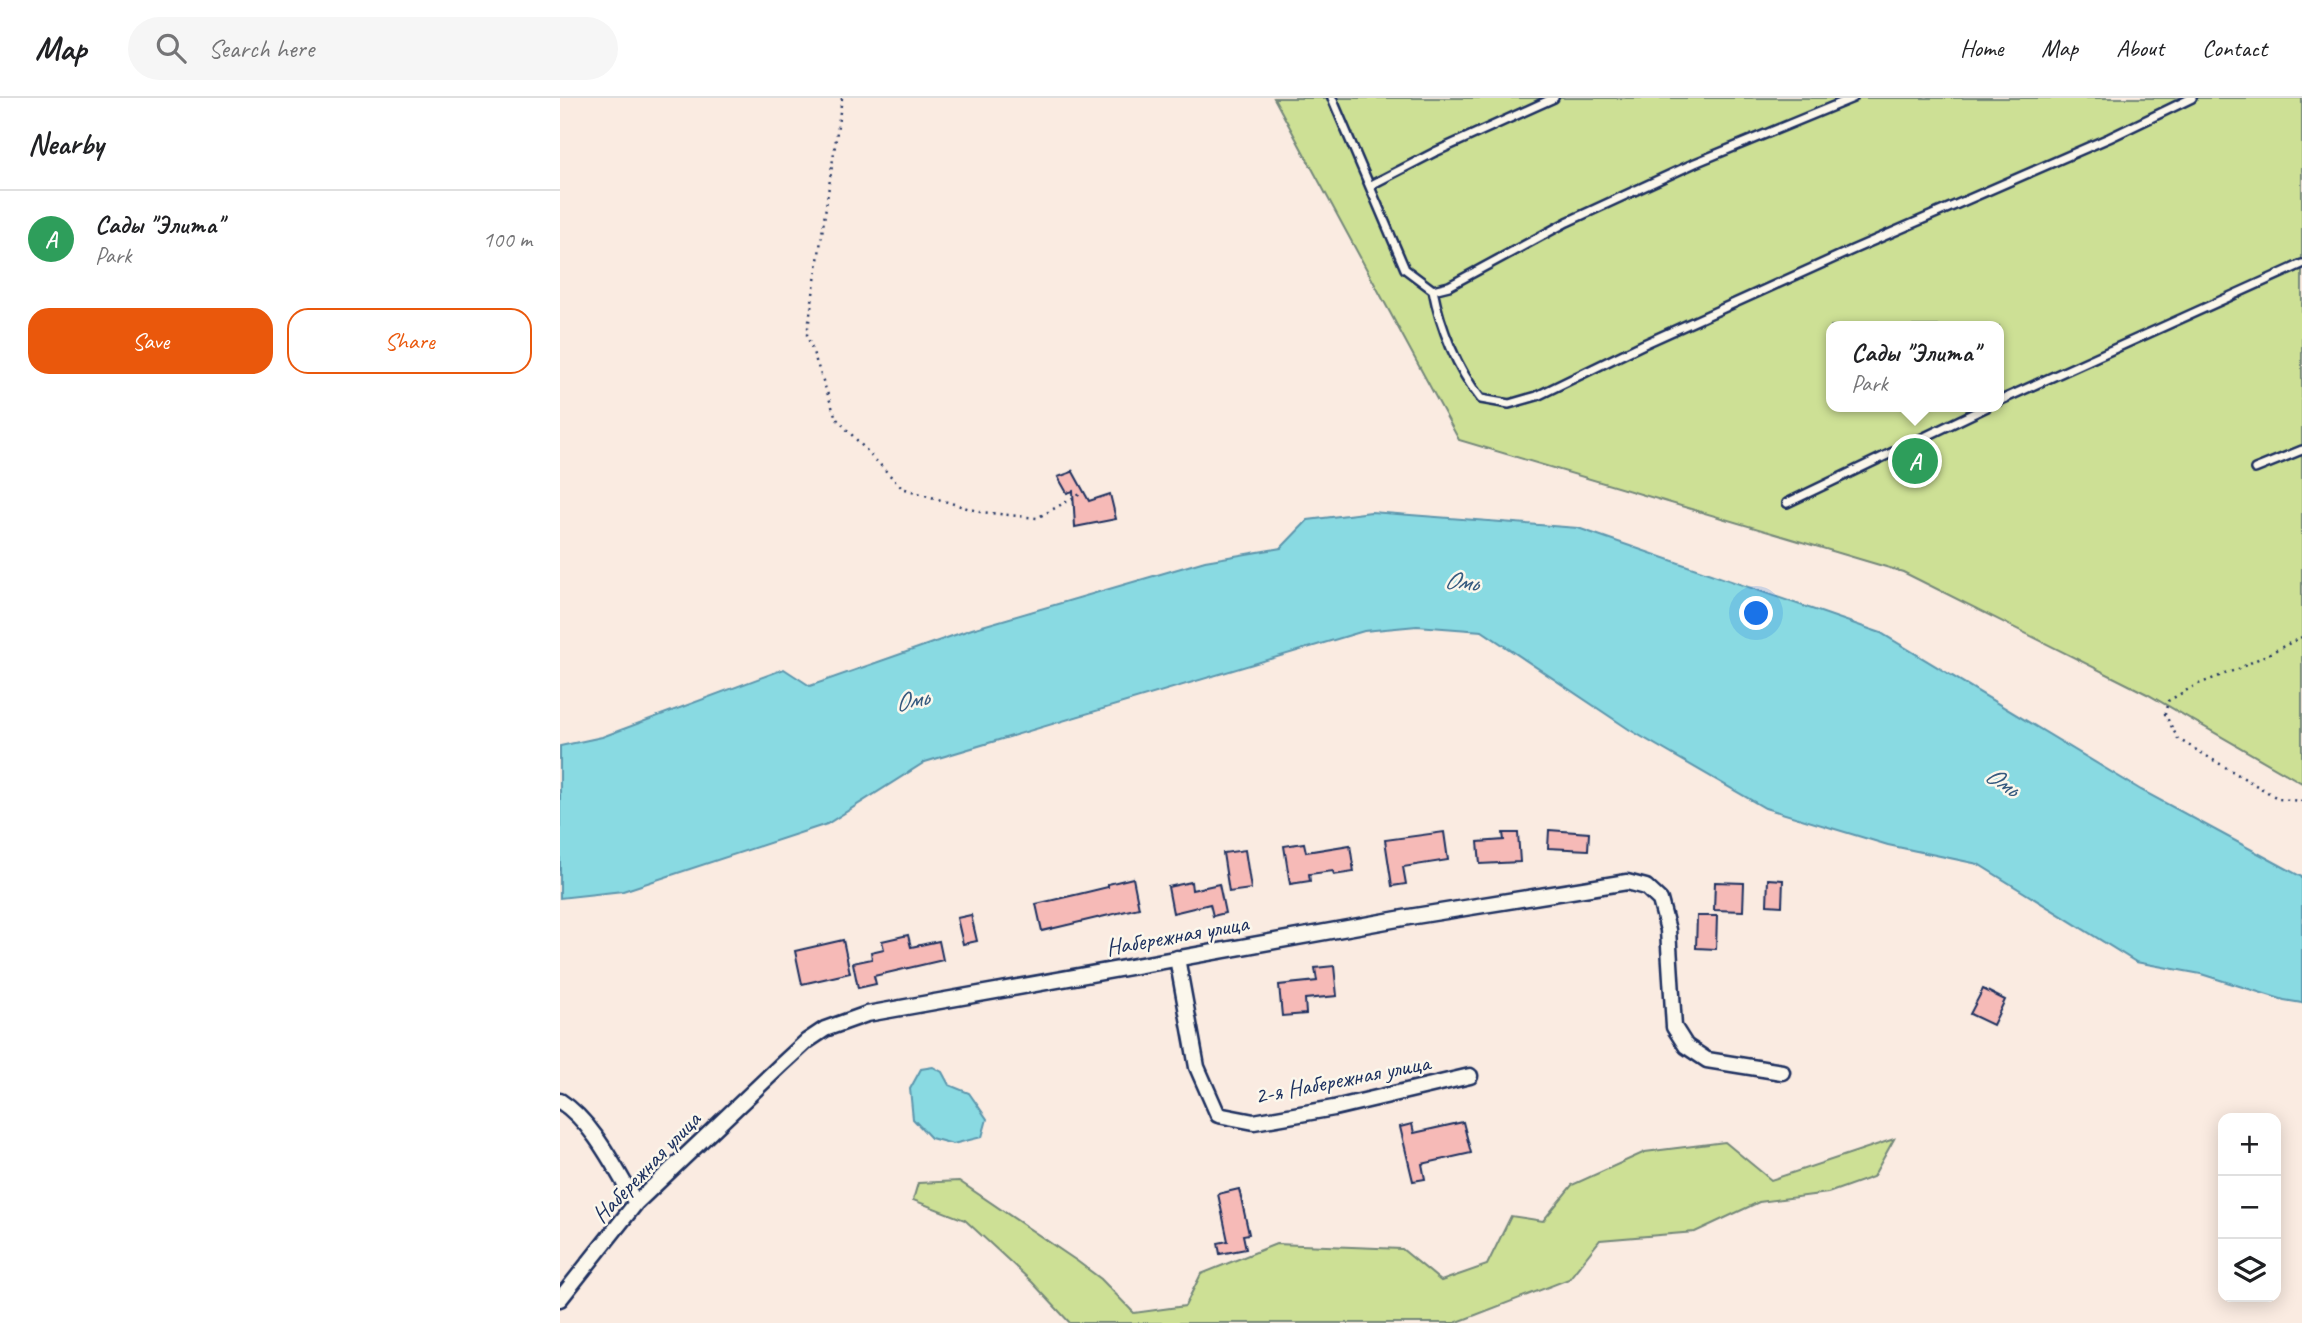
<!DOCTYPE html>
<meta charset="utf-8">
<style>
body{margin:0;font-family:Caveat,sans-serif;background:#f6f6f6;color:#202124}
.controls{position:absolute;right:21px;bottom:21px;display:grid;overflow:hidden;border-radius:14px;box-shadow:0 4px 18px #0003}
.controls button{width:63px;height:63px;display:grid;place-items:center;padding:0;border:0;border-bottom:2px solid #e0e0e0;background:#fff;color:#202124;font:35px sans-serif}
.you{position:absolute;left:1197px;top:516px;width:24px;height:24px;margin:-18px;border:5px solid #fff;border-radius:50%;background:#1a73e8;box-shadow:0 0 0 10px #1a73e833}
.badge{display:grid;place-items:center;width:46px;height:46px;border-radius:50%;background:#ea580c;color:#fff;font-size:23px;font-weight:700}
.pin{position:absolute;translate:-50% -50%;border:4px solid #fff;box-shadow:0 2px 7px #0006}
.popup{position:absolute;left:1266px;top:223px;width:178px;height:91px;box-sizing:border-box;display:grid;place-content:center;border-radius:14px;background:#fff;filter:drop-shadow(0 2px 5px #0005);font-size:23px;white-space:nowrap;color:#757577}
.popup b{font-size:26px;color:#202124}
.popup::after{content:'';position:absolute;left:50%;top:100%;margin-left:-14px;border:14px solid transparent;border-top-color:#fff}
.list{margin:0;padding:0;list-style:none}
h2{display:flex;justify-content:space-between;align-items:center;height:91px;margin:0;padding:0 28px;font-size:30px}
h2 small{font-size:23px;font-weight:400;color:#757577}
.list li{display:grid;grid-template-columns:46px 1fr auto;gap:21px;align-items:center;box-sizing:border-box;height:98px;padding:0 28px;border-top:2px solid #e0e0e0}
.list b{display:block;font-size:26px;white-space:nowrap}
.list p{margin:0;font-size:23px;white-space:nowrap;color:#757577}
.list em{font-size:23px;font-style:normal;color:#757577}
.actions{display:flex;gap:14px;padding:21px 28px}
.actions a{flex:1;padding:16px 0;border:2px solid #ea580c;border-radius:21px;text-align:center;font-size:24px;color:#ea580c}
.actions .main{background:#ea580c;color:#fff}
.icon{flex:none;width:38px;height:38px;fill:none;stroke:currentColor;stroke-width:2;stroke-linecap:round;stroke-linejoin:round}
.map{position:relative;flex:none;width:1742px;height:1225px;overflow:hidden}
header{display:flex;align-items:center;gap:42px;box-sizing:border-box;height:98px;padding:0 35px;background:#fff;border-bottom:2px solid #e0e0e0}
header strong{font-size:33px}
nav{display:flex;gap:38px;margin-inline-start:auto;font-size:24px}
.search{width:490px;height:63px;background:#f6f6f6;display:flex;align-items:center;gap:18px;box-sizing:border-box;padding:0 24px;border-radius:38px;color:#757577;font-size:26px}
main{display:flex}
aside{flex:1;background:#fff}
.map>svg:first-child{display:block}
</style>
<header>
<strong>Map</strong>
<div class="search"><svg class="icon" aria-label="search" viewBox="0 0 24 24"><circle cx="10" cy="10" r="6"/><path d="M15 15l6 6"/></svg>Search here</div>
<nav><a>Home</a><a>Map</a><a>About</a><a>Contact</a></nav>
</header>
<main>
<aside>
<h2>Nearby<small></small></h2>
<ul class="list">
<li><span class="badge" style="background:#2e9e5b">A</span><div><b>Сады &quot;Элита&quot;</b><p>Park</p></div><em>100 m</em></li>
</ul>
<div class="actions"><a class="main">Save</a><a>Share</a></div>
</aside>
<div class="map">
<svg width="1742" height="1225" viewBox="0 0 1742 1225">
<rect width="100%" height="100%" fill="#faebe1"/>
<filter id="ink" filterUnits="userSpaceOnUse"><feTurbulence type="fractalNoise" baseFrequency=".0143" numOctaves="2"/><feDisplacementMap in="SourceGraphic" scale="14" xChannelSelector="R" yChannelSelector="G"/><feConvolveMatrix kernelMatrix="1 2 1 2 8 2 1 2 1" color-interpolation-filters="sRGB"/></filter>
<g filter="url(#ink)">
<path fill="#cde095" stroke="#74887a" stroke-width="2" fill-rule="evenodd" d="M714,0H1742V685L1587,596L1343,474L899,342ZM1271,228H1439V309H1271Z
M1334,1041L1313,1079L1268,1095L1199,1104L1135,1134L1040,1142L1009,1181L895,1225H510L472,1184L405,1122L353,1102L358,1085L399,1083L517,1163L541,1181L574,1215L625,1208L641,1176L716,1146L842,1151L881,1183L927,1167L951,1118L983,1123L1012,1087L1085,1054L1165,1044L1211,1082Z"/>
<path fill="#89dae2" stroke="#5d96ad" stroke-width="2" d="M811,414L1018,430L1321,535L1581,692L1742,779V905L1724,902L1641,876L1576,864L1418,766L1328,747L1205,710L1070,632L922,533L857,528L804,533L365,664L267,726L63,793L0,800V648L42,639L224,571L250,588L412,531L645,463L721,450L748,422Z
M373,969L382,974L389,987L409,995L427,1021L422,1039L393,1046L371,1040L353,1021L350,991L361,971Z"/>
<path fill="#f6bab7" stroke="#1b2f5e" stroke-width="2" d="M512,372L529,403L550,396L556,421L515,429L513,393L507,395L498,379L512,374Z
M989,732L1029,735L1028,752L988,750Z
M884,734L888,762L843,769L846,786L832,788L825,742Z
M943,735H958L960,764L920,766L918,744L944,742Z
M744,745L746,754L790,747L794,774L774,777L773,773L749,776L750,783L730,786L724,748Z
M685,752L691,791L669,794L663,755Z
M573,780L579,810L482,833L476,806L519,796L548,789V786Z
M1208,781L1223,782L1222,808L1207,807Z
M631,784L632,792L659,786L665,815L653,818L650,806L613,815L608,789Z
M1155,784L1184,785L1183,813L1154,812Z
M411,817L417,843L403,846L397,820Z
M1137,818H1157L1156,851L1136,850Z
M348,837L351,849L379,843L383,862L314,878L316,886L298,890L293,865L312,861L311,854L324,851L322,843Z
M283,842L290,875L242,886L235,853Z
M774,868L777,898L745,901L746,916L722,918L719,887L757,883L755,870Z
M1423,891L1445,902L1433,927L1410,916Z
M903,1024L911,1055L862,1066L865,1081L853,1083L840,1029L852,1026L854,1035Z
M679,1091L689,1136L683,1137L686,1151L660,1156L658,1145L668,1143L658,1096Z"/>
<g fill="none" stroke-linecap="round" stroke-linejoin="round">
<defs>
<path id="service" d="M772,0L845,171L873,192L889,188L1007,124L1135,65L1293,0
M811,87L875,54L994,0
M873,192C880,229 897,271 921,301L949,306L977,298L1084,246L1292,152L1549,40L1632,0
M1439,303L1742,166
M1695,371L1742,352
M1227,405L1427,309"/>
<path id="minor" d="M617,860L637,969L658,1017L694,1024L774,1010L910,978
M0,1003C34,1025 55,1071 76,1105
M0,1201L76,1105L221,967L247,943L265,931L307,916L849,819L1067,784L1086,789L1100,802L1108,832L1114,929L1126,948L1147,962L1222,974"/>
</defs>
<use href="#service" stroke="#1b2f5e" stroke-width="12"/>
<use href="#minor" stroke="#1b2f5e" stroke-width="19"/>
<path stroke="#1b2f5e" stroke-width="2.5" stroke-dasharray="2 5" stroke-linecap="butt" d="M282,0L247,237L276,320L342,390L420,414L477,420L524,394
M1742,539L1678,571L1636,587L1608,603L1605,616L1618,641L1719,701L1742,703"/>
<use href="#service" stroke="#fbf7ec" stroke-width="7"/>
<use href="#minor" stroke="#fbf7ec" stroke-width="14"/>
</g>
</g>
<g text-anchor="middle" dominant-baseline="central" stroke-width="5" stroke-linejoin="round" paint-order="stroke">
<g font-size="24" fill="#1b2f5e" stroke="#fbf7ec">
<text transform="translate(617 837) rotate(-10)">Набережная улица</text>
<text transform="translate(782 981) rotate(-11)">2-я Набережная улица</text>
<text transform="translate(86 1069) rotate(-46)">Набережная улица</text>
</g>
<g font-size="26" font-style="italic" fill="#365a7f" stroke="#fbf7ec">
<text transform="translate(901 483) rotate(6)">Омь</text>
<text transform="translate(351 602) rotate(-12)">Омь</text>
<text transform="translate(1442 683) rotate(33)">Омь</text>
</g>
</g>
</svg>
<div class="controls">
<button>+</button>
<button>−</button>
<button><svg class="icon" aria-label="layers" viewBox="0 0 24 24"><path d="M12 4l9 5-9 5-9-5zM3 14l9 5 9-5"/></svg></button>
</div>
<div class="you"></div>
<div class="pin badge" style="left:1355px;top:363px;background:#2e9e5b">A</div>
<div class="popup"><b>Сады &quot;Элита&quot;</b>Park</div>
</div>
</main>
